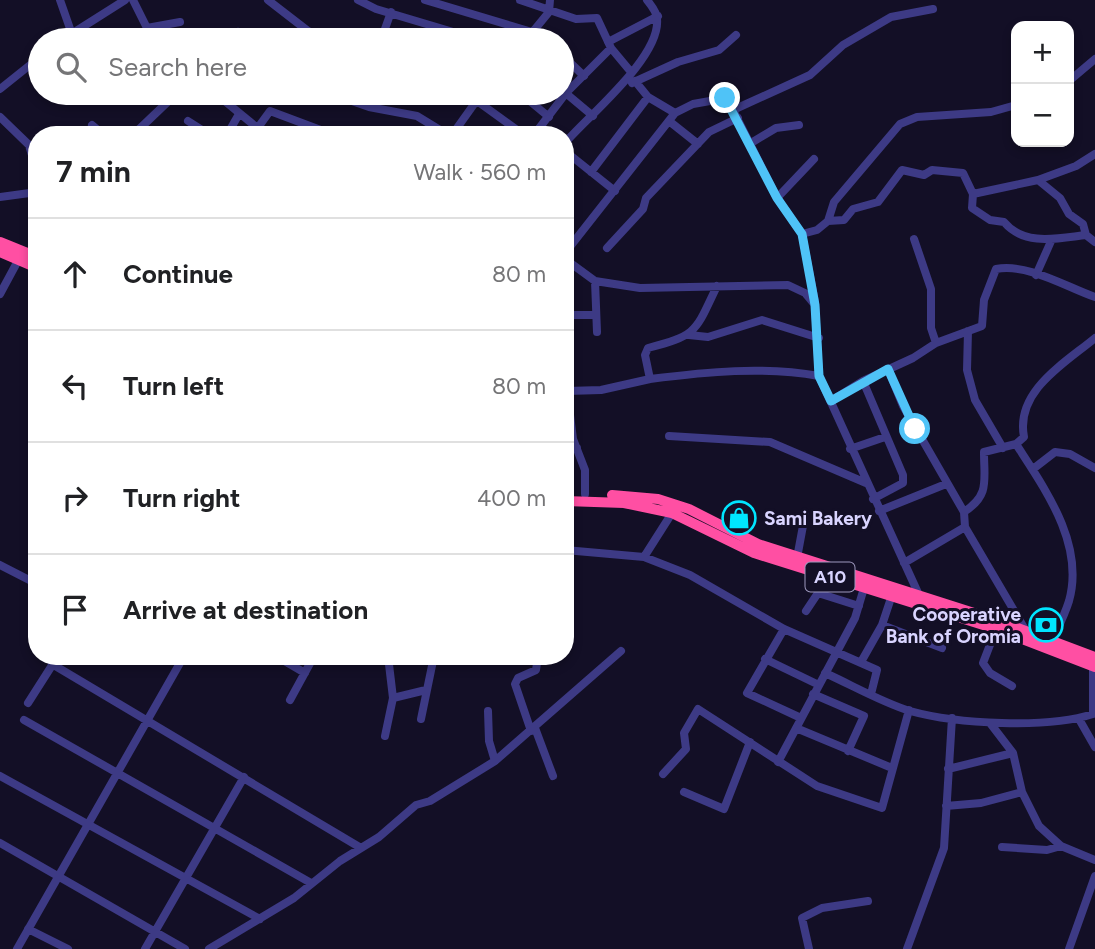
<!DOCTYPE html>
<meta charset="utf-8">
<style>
body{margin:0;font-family:Figtree,sans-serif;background:#f2f2f2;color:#202124}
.controls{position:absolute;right:21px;top:21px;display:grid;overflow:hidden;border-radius:14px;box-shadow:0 4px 10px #0003}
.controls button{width:63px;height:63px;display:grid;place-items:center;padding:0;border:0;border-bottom:2px solid #e0e0e0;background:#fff;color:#202124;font:35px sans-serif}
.stop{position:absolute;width:21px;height:21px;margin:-16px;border:5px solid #4fc3f7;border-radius:50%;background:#fff}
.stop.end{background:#4fc3f7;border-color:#fff;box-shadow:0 2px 7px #0008}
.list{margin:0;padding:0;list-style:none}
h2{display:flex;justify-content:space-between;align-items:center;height:91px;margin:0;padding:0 28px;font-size:30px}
h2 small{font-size:23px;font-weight:400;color:#757577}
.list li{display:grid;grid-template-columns:46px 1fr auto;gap:21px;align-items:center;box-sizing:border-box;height:112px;padding:0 28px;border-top:2px solid #e0e0e0}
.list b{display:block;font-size:26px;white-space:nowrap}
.list em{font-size:23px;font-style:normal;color:#757577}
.icon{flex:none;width:38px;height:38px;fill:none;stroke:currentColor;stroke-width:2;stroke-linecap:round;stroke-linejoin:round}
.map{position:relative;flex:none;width:1095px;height:949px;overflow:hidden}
.search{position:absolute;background:#fff;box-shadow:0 4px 10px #0003;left:28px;top:28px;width:546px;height:77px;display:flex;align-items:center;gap:18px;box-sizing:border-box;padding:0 24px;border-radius:38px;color:#757577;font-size:26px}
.panel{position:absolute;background:#fff;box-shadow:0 4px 10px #0003;left:28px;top:126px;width:546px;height:539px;border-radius:28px}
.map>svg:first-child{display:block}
</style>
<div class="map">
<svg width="1095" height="949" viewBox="0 0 1095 949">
<rect width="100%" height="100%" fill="#130f26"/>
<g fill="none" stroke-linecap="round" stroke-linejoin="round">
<path stroke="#3d3a85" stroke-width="8" d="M60,0L74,40
M133,0L147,28L159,40
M268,0L308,31L329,40
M358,0L376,9L480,40
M425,0L532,32L542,40
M520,0L576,19L597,18L611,48L631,72
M147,28L180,22
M361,35L378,40
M62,40L125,0
M230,40L238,32
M381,40L391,12
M526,40L549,12L550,0
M608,42L658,16
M562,55L584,76
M635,81L648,97L675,113L693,104L727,98L777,198L802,234L815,302
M1069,81L1095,59
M632,83L678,62L719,50L736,35
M0,89L40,57
M562,90L593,116
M215,93L266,135
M329,93L369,107L417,116L448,135
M466,93L524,135
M520,93L549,117
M733,110L810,75L843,45L891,17L933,9
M0,117L29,145L37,172
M188,121L210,135
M669,121L698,144
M92,125L104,135
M257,129L270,111L334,135
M133,135L177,93
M227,135L239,114
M452,135L482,93
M534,135L566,93L611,48
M565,143C588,116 661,57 657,19C657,12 651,5 647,0
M751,143L776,128L799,125
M565,151L615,191
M591,172L648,97
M1038,180L1076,166L1095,154
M973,194L972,208L990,220L1004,222C1025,247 1059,238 1086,235L1095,242
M0,197L37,192
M777,198L814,159
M828,221L844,220L853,209L878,202L902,170L924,175L932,170L963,173L973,194L1038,180L1060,198L1069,214L1083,224L1086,235
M802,234L817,230L828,221L834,202L900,124L917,117L991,112L1016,105
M914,239L931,289V328L936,343
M607,248L643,209L646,198L709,132L738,118
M565,253L675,113
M565,259L595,281L640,288L788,285L805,293L815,305L819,376L919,595
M1036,275L1052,239
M595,281L597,332
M717,286C695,332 698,335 648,348L645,355L650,379C706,372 763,366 819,376
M0,294L21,255
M565,315H596
M968,331L967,370L975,400L1003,448
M689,335L708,337L762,320L819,338
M888,369L903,406L964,512L965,527L904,563
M863,381L903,475V483L873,499
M565,386L567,391L601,390L650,379
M567,391L573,439L585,470V494
M831,401L863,381L913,358L936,343L982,326L984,300L996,269C1028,263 1066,287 1095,297
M669,436L770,442L866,483
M565,449L577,448
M850,449L885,437
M1033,469L1055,452L1070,454L1095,468
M879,511L946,484
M964,512C990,495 984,481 984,452L1016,444
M965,527L1026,631
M565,550L644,557L690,575L784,629L877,670L871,694
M644,557L672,513
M797,558L805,515
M0,565L37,584
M806,611L818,593L859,606
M998,624L983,663L990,673L1012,686
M882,625L942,648
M784,629L747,693L801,718
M1052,641C1058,628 1065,614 1069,601C1085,544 1045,489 1016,444L1024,437C1015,391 1065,363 1095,338
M276,656L305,673
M765,659L819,685
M861,662L882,625L893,592
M52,664L361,848
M825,673C852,685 881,702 910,711C957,724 1047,729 1093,714V664
M813,694L864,716L848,751
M393,698L426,690
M290,700L314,656
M28,703L58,656
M488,711L489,741L495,761
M421,719L434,656
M1079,719L1095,747
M24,720L311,883
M990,723L1013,753L1022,792L1039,826L1061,846L1095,860
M535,728L553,776
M796,728L892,768
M531,731L515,684L518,678L536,670L538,656
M385,736L393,698L388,656
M778,762L855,618L864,588
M948,769L1013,753
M663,774L686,749L684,733L698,709L817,786L882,808L909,710
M0,776L260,919
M684,792L724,809L750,742
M946,806L981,803L1022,792
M0,843L185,949
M1002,847L1047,850L1061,846
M28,929L68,949
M17,949L184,656
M145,949L244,777
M209,949L294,898L340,861L379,837L416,805L430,801L495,761L621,651
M809,949L802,918L822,908L868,901
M907,949L944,848L952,718
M1069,949L1095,876"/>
<path stroke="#ff4fa3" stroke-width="10" d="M0,242L37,257
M0,252L37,268
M612,495L658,499L689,509L758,544L999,621L1095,657
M565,501L624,503L672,513L754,553L996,629L1095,667"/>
</g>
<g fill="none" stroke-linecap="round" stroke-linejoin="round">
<path stroke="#4fc3f7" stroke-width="9" d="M725,98L777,198L802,234L815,305L819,376L831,401L888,369L915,429"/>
</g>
<defs>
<symbol id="shop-ring" viewBox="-11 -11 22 22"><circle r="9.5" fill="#130f26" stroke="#00e5ff" stroke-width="1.5"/><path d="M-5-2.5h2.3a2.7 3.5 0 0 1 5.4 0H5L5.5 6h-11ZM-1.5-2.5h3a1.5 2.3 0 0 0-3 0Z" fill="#00e5ff"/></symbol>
<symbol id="bank-ring" viewBox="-11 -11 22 22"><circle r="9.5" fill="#130f26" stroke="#00e5ff" stroke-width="1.5"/><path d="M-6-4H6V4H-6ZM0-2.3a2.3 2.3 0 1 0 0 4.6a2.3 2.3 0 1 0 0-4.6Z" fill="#00e5ff"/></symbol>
</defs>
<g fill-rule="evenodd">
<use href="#shop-ring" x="720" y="499" width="38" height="38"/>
<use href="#bank-ring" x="1027" y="606" width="38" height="38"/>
</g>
<g text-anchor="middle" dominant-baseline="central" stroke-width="6" stroke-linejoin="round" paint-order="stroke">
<rect fill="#130f26" stroke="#9e99be" stroke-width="2" x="805.5" y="562.5" width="49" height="29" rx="5"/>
<g font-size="18" font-weight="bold" fill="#d9d4ff">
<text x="830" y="577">A10</text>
</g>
<g font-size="19" font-weight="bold" fill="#d9d4ff" stroke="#130f26" text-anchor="start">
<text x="764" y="518">Sami Bakery</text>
<text x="1021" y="614" text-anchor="end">Cooperative<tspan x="1021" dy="22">Bank of Oromia</tspan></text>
</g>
</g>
</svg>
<div class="controls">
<button>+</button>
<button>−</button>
</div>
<div class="stop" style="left:915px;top:429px"></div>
<div class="stop end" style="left:725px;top:98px"></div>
<div class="search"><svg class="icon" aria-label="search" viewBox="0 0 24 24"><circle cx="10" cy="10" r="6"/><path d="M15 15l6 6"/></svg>Search here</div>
<section class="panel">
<h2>7 min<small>Walk · 560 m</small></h2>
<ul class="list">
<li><svg class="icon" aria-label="ahead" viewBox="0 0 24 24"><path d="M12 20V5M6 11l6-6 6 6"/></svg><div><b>Continue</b></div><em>80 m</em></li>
<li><svg class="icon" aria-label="left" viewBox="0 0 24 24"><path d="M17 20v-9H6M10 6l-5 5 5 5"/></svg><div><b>Turn left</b></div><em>80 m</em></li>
<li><svg class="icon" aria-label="right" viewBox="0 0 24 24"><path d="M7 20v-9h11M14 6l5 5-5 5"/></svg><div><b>Turn right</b></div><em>400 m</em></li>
<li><svg class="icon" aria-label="arrive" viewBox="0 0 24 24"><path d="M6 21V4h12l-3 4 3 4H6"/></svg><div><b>Arrive at destination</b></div></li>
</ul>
</section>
</div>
